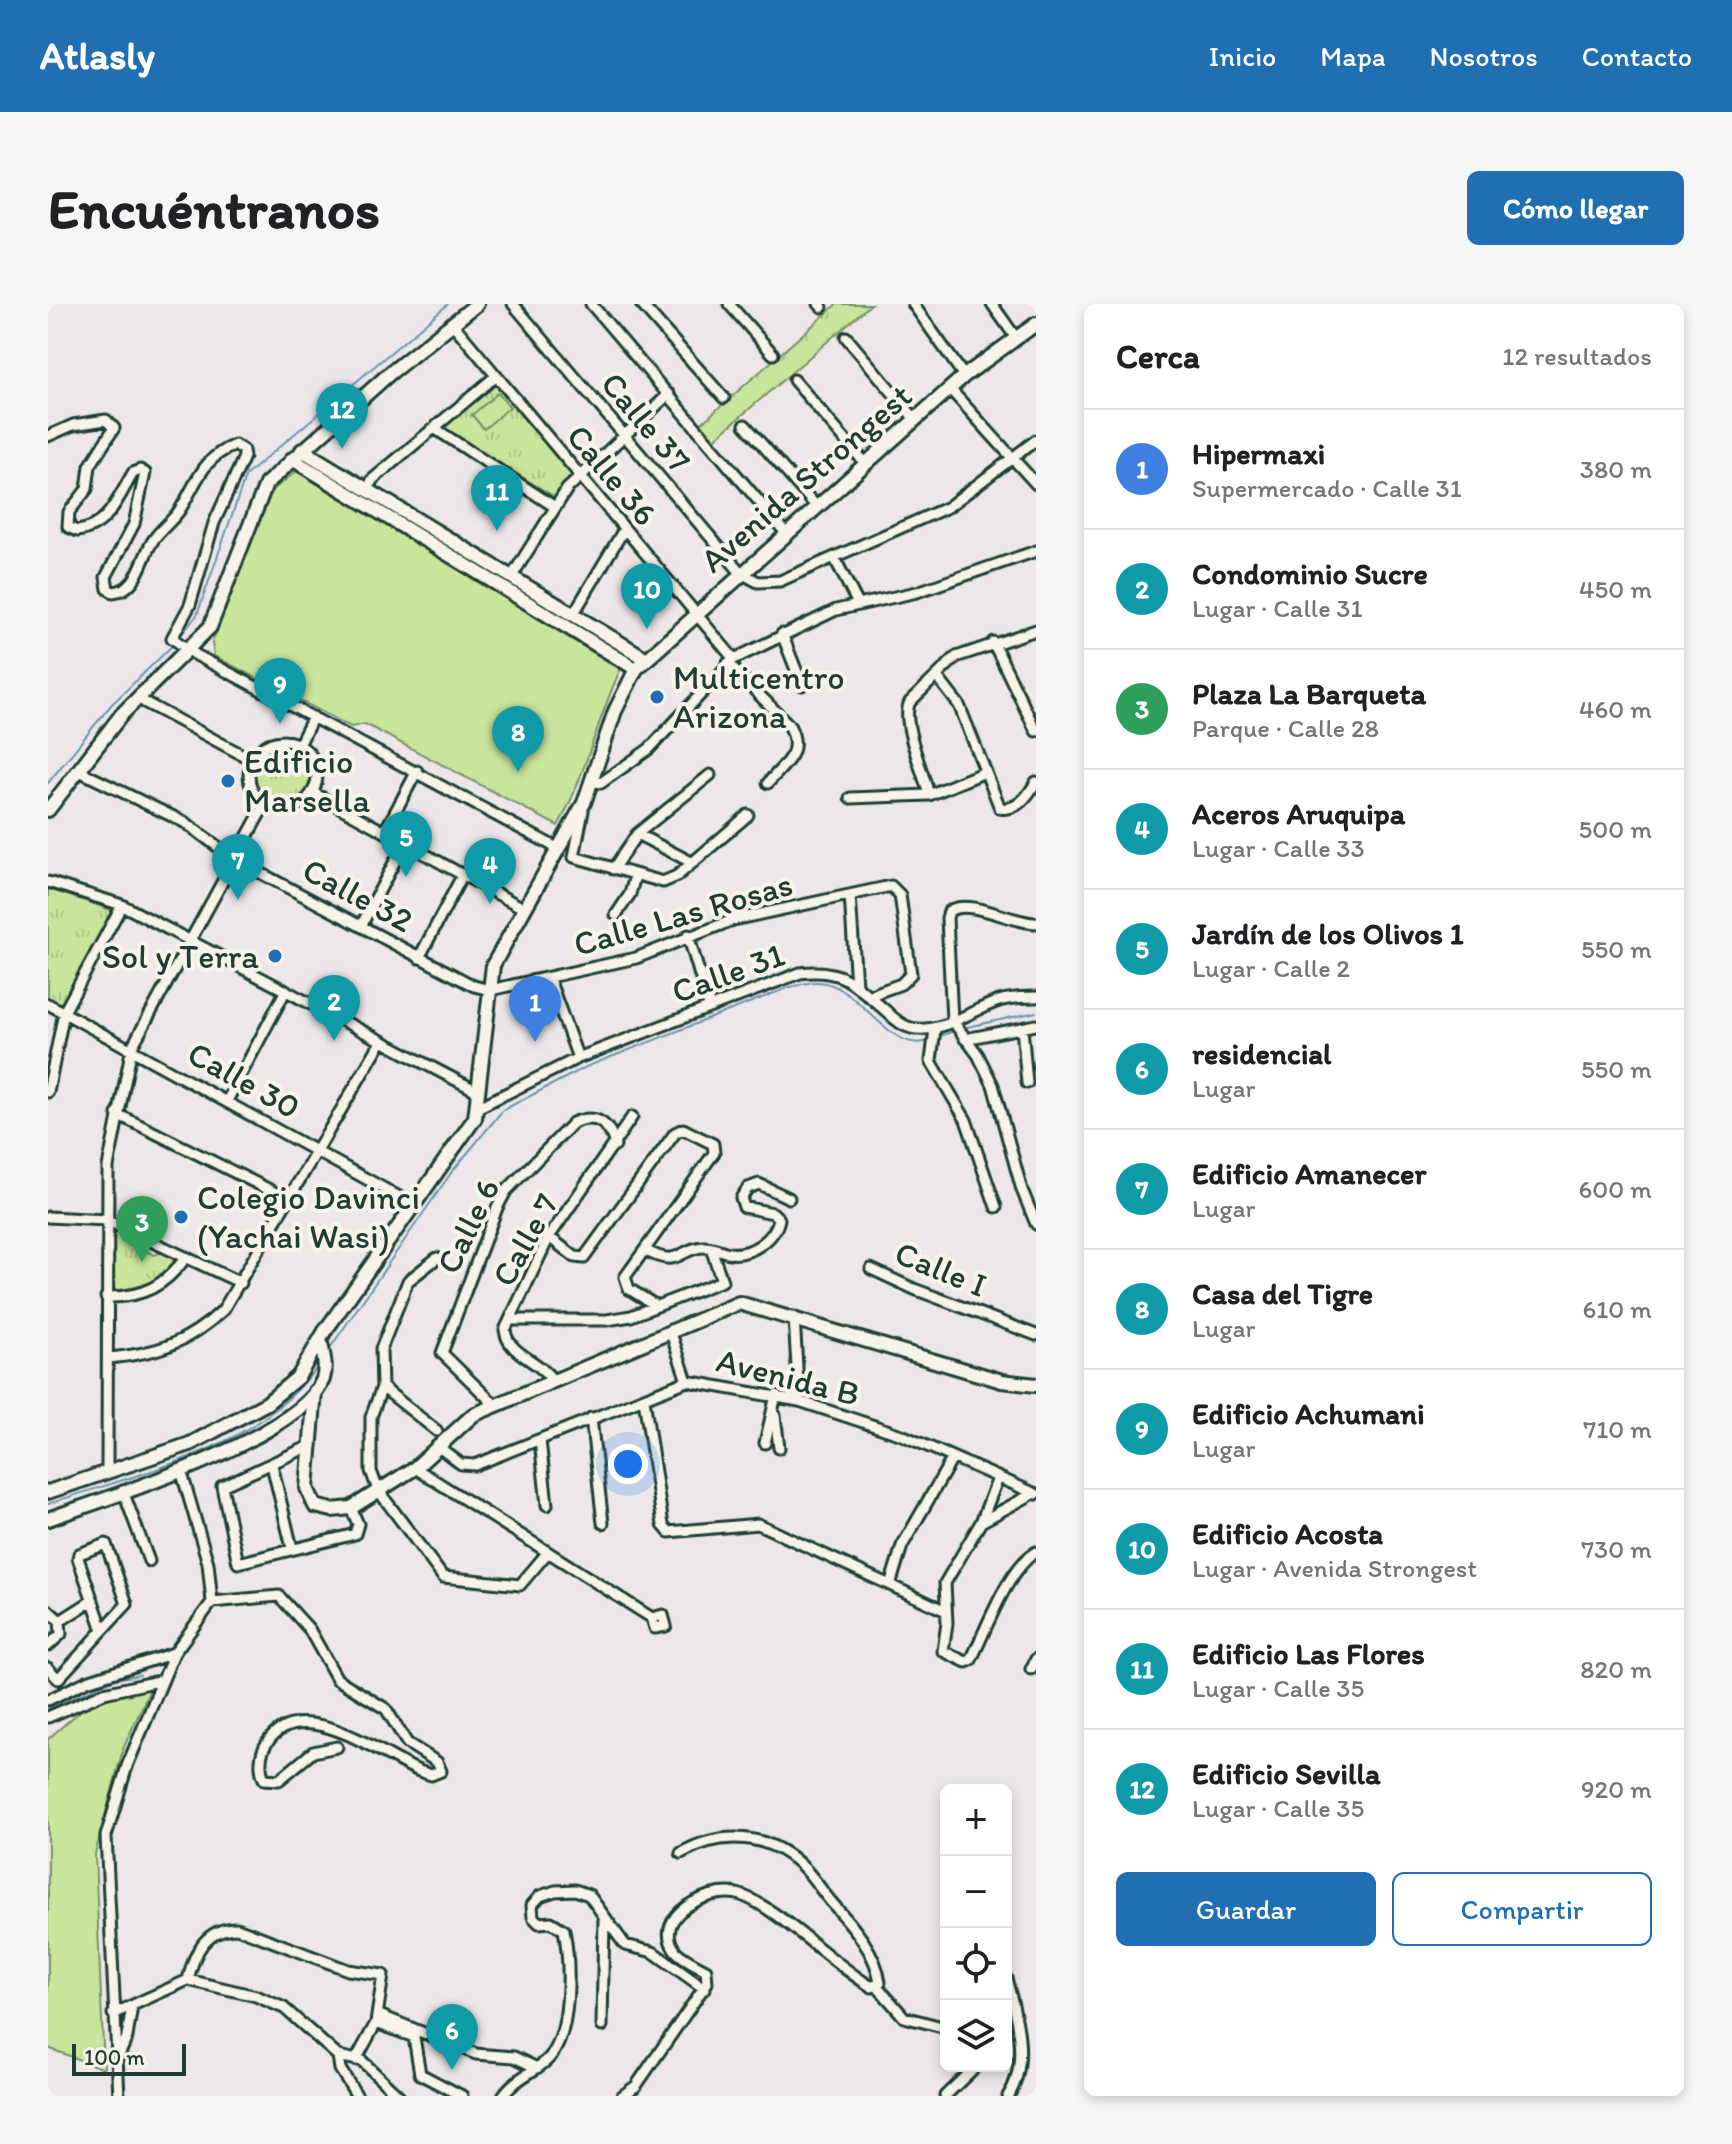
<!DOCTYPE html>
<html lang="es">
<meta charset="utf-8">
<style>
body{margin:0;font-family:Itim,sans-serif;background:#f6f6f6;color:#202124}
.controls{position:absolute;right:24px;bottom:24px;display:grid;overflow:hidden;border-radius:12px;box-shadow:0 4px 12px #0003}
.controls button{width:72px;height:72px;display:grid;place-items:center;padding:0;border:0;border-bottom:2px solid #e0e0e0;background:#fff;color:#202124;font:40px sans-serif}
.scale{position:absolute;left:24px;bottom:20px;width:114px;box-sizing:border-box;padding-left:8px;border:4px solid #1f3d34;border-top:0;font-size:22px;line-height:28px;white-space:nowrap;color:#1f3d34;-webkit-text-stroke:6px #f7f3e8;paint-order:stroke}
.you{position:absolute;left:580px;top:1160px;width:28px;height:28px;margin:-20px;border:6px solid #fff;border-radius:50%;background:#1a73e8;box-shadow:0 0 0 12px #1a73e833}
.badge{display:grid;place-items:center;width:52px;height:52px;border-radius:50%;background:#1f6fb2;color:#fff;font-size:26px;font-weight:700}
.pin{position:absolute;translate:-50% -66px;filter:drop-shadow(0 2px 4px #0008)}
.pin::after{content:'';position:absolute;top:42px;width:28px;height:24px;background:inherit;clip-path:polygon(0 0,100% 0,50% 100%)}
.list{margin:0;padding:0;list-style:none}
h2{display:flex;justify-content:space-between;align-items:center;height:104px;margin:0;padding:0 32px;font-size:34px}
h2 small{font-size:26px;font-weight:400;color:#757577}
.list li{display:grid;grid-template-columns:52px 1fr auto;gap:24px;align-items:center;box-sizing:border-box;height:120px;padding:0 32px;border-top:2px solid #e0e0e0}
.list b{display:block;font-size:30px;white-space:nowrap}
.list p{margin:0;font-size:26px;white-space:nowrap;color:#757577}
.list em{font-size:26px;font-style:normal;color:#757577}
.actions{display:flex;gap:16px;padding:24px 32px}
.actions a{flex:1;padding:18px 0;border:2px solid #1f6fb2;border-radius:12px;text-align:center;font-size:28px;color:#1f6fb2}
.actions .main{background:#1f6fb2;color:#fff}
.icon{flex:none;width:44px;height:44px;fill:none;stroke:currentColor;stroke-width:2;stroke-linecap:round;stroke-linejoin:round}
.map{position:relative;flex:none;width:988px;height:1792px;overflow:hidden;border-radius:12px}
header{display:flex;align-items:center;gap:48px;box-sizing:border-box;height:112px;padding:0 40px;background:#1f6fb2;color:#fff}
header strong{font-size:38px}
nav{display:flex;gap:44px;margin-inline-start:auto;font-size:28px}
.intro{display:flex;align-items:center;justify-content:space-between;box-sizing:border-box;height:192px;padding:0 48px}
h1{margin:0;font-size:56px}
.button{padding:20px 36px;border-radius:12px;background:#1f6fb2;color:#fff;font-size:28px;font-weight:700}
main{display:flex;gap:48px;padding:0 48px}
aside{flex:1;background:#fff;border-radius:12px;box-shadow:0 4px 12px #0003}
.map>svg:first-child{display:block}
</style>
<header>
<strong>Atlasly</strong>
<nav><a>Inicio</a><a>Mapa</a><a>Nosotros</a><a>Contacto</a></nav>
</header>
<div class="intro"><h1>Encuéntranos</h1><a class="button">Cómo llegar</a></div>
<main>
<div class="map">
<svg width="988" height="1792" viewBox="0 0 988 1792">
<defs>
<pattern id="grass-tufts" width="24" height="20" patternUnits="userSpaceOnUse" patternTransform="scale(2)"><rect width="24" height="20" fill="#c9e59c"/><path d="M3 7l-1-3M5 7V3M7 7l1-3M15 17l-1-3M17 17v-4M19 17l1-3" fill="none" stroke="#acc587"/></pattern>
</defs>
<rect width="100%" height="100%" fill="#ede7e9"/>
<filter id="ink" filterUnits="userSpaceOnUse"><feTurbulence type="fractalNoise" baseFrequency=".0125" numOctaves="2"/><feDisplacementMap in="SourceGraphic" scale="16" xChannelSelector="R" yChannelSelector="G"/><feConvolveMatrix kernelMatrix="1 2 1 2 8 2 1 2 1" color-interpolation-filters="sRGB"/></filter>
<g filter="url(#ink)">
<path fill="url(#grass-tufts)" stroke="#749168" stroke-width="2" d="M789,0H823L663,138L649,123Z
M446,77L527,167L507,193L393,124Z
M207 471a28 28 0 1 1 56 0a28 28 0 1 1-56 0Z
M0,584L66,607L12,701L0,695Z
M72,928L81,932L83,939L106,951L115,948L124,952L126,960L107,980L67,987L63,984L64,929Z"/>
<path fill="#c9e59c" stroke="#749168" stroke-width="2" d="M450,89L462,103L436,125L424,111Z
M249,167L574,362C549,414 538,472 510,522L317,420L303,423L166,352L164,339L218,199L226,185Z
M96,1381L103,1383L75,1445L47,1550L56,1765L0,1744V1435L38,1402Z"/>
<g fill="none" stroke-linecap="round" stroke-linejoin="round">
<path stroke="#6998ab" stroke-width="2" d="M131,334L149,311L198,171L400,0
M0,479L63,401L127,339
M915,724L988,708
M889,733L909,726
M280,1047L403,869L455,806L540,762L742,683C750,682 759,678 767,678C812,676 840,754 883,736
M0,1200C96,1167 211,1146 272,1059
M0,1405L67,1375L92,1371"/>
<defs>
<path id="street" d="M465,0L693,269L710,278L732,277L900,203L988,136
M543,0L737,228
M593,0L676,94
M681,0L725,50
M771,0L774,3
M865,0L916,72
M944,0L968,34
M404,19L686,355
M798,33L867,115
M746,76L817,159
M902,85L988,180
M697,121L768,202
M386,124L507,203
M0,132L25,121L58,116L66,124L42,162L39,185L21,208L20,223L29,227C60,224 71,192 85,169L92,166L97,169L86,220L58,273L60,285L65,288C91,287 94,251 106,235C113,225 124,217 131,207C149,180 153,154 187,141L195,146L196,153L166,219L142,301L124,334L148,351L509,544
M320,186L324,176L448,72
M787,255L810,300
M464,272L519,185L621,90
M526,309L575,227
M734,330L754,381
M945,338L988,427
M680,359L741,421C756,449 737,459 720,479
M890,374L911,401L952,504C969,507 980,492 988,478
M92,392L96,398L204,456
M201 471a34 34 0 1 1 68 0a34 34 0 1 1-68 0Z
M251,441L265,413
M31,467L138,519L186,555L426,682L442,686L588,654L685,616L843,582L852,591L863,670L853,680L820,692
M544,477L553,479L601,445L686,355L788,306L869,288L988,247
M264,488L475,604
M881,491C876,470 852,416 862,398L908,353L988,326
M802,494L881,491L937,468
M535,507L526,553L615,578L629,572L700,511
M337,527L369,467
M589,530L643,558
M565,565L589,530L662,471
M0,578L74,601L429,787
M802,591L808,681
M568,611L582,590L587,572
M988,619C964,619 922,594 901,607L899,614L904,716L930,751L945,781L974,886L988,920
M314,620L357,538
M640,631L661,702
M371,654L415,570
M501,675L530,754
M0,700L364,900
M974,724L979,779
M887,725L883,757L918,816L948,903
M917,735L988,721
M0,788L16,708L74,601
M179,797L238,686
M429,804L530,754L752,669C795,663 807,681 838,707C845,714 854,722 863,724C893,731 923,706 951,697C962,693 976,693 988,693
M69,810L242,896
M0,913L58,916L193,979
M501,933L527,953L536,954L627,829L635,825L665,840L666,849L577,973L581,985L607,1001
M597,946C632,966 631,943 657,943C666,943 674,948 682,949C703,952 727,935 731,915L725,909L696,903L693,894L700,884L711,880L741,894
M389,954L360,977L333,1045L334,1083L323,1113V1167L330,1186L395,1273L472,1281L500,1248
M823,965L866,985L988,1031
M58,993C94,994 117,982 138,953
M746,1013L751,1097
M463,1016H559L583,1012L674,977L663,944
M622,1026L639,1077
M60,1054C108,1050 140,1039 175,1006L333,738
M504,1076C492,1056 460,1051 457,1026L501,933L584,813
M334,1083L389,1127
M596,1095L615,1221L621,1228L710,1220L898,1307
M447,1101L394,1049L449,904L458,887L525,819C548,809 562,819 567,842
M727,1111L731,1144
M543,1114L555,1219
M492,1136L499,1201
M717,1139L728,1091
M264,1141L174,1182L190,1259L307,1230L310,1220L303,1204
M392,1144L413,1160L427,1161L639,1077L751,1097L854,1131L988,1190
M224,1161L244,1244
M367,1164L604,1314L607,1324L618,1322L615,1311L604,1314
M59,1167L60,863L84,743L217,500
M950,1174L933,1218L897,1279L899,1319L895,1347L918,1358L923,1356C938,1326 960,1264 988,1248
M75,1187L101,1257
M933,1218L986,1189
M842,1281L854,1242L904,1155
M164,1298L231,1292L261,1325L289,1375L338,1405L359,1439L389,1458L393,1467L383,1471L371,1467C333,1451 252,1388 219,1439C212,1449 211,1464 216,1475L231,1476L265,1448L289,1443
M0,1306L12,1317L45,1296
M0,1342L13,1330L12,1317
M0,1364L10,1375L79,1300L58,1240L31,1250L30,1254L55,1326
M983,1365L988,1355
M0,1396L39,1377L126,1349
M0,1413L56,1389L115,1376
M958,1674C968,1710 982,1760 960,1792
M140,1676C146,1649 157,1624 189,1624L300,1666L335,1671L328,1719L309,1754
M829,1682L856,1713L898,1724
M65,1710L140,1676L208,1692L236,1704L290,1752L314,1757L351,1792
M331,1711L428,1750L466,1753L489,1764
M328,1719L366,1733L372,1770L414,1792
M554,1722L556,1615
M290,1752L292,1765L309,1792
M70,1754L79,1733L84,1702
M71,1792L58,1532L79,1462L126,1349L164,1298L160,1259L133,1166
M455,1792C465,1776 484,1769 498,1757C525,1734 522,1658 516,1626L503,1618L491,1619L485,1613L484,1601L492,1592L507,1587L527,1586L541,1591L577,1641L605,1648L657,1685
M574,1792L588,1782L659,1679L658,1666C649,1661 633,1654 627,1646C603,1612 661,1583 689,1590C722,1597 788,1663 824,1683L832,1678C828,1649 806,1623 785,1600C775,1589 768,1577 758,1566C723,1529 675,1525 633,1549
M897,1792L928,1762"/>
<path id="secondary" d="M254,146L597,354
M244,155L588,365
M0,506L74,410L162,323L218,180L341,70L429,0
M267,1087L259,1184L267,1202L284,1206L303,1204L367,1164L425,1111L691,999L954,1077L988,1081
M0,1188L142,1140L219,1099L250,1073L277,1027L427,814L445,661L536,499L567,407L588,365L916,72L988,20
M0,1215C59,1194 253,1134 275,1075C279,1063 275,1050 273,1039"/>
</defs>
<use href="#street" stroke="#1f3d34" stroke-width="15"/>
<use href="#secondary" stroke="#1f3d34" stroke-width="18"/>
<use href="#street" stroke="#f7f3e8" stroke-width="9"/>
<use href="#secondary" stroke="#f7f3e8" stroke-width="12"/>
</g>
</g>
<g fill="#1f6fb2" stroke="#f7f3e8" stroke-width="3">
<circle cx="609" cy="393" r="8"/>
<circle cx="180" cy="477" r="8"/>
<circle cx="227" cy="652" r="8"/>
<circle cx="133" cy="913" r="8"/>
</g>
<g text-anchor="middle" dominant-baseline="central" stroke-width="8" stroke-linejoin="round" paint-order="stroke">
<g font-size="34" fill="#1f3d34" stroke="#f7f3e8">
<text transform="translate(598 118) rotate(50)">Calle 37</text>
<text transform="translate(564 171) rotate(50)">Calle 36</text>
<text transform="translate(758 174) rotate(-41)">Avenida Strongest</text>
<text transform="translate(310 591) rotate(28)">Calle 32</text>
<text transform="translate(635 610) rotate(-16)">Calle Las Rosas</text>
<text transform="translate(680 669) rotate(-20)">Calle 31</text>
<text transform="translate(196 776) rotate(29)">Calle 30</text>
<text transform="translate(420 922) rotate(-64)">Calle 6</text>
<text transform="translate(477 936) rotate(-61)">Calle 7</text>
<text transform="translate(893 965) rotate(22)">Calle I</text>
<text transform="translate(740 1073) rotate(14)">Avenida B</text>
</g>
<g font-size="34" fill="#1f3d34" stroke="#f7f3e8" text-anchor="start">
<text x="625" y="373">Multicentro<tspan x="625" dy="39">Arizona</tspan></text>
<text x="196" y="457">Edificio<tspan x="196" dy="39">Marsella</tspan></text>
<text x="211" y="652" text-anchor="end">Sol y Terra</text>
<text x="149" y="893">Colegio Davinci<tspan x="149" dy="39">(Yachai Wasi)</tspan></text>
</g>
</g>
</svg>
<div class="controls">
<button>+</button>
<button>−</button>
<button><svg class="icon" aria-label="locate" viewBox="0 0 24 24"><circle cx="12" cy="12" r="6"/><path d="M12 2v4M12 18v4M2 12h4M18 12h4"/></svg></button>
<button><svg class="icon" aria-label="layers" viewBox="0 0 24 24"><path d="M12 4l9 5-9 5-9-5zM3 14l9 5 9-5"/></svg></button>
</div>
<div class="scale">100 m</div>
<div class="you"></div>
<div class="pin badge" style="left:487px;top:738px;background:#3f7fe0">1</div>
<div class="pin badge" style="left:286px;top:737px;background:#0f9aa8">2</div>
<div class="pin badge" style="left:94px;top:958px;background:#2e9e5b">3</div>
<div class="pin badge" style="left:442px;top:600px;background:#0f9aa8">4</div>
<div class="pin badge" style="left:358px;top:573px;background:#0f9aa8">5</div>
<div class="pin badge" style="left:404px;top:1766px;background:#0f9aa8">6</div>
<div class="pin badge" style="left:190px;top:596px;background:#0f9aa8">7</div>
<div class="pin badge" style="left:470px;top:468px;background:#0f9aa8">8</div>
<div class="pin badge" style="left:232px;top:420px;background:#0f9aa8">9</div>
<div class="pin badge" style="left:599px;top:325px;background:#0f9aa8">10</div>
<div class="pin badge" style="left:449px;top:227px;background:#0f9aa8">11</div>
<div class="pin badge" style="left:294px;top:145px;background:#0f9aa8">12</div>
</div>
<aside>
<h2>Cerca<small>12 resultados</small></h2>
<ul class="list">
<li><span class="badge" style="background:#3f7fe0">1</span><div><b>Hipermaxi</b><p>Supermercado · Calle 31</p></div><em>380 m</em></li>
<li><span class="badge" style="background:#0f9aa8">2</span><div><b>Condominio Sucre</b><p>Lugar · Calle 31</p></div><em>450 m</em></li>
<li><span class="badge" style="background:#2e9e5b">3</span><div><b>Plaza La Barqueta</b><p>Parque · Calle 28</p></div><em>460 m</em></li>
<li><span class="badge" style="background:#0f9aa8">4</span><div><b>Aceros Aruquipa</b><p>Lugar · Calle 33</p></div><em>500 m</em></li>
<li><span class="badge" style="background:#0f9aa8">5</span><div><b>Jardín de los Olivos 1</b><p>Lugar · Calle 2</p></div><em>550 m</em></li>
<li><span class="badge" style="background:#0f9aa8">6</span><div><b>residencial</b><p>Lugar</p></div><em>550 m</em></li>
<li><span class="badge" style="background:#0f9aa8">7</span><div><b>Edificio Amanecer</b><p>Lugar</p></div><em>600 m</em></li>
<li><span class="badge" style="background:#0f9aa8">8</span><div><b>Casa del Tigre</b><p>Lugar</p></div><em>610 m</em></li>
<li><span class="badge" style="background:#0f9aa8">9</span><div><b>Edificio Achumani</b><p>Lugar</p></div><em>710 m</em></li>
<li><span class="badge" style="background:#0f9aa8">10</span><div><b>Edificio Acosta</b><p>Lugar · Avenida Strongest</p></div><em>730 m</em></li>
<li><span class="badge" style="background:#0f9aa8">11</span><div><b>Edificio Las Flores</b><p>Lugar · Calle 35</p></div><em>820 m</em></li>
<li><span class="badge" style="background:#0f9aa8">12</span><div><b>Edificio Sevilla</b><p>Lugar · Calle 35</p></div><em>920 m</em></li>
</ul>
<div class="actions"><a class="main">Guardar</a><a>Compartir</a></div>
</aside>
</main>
